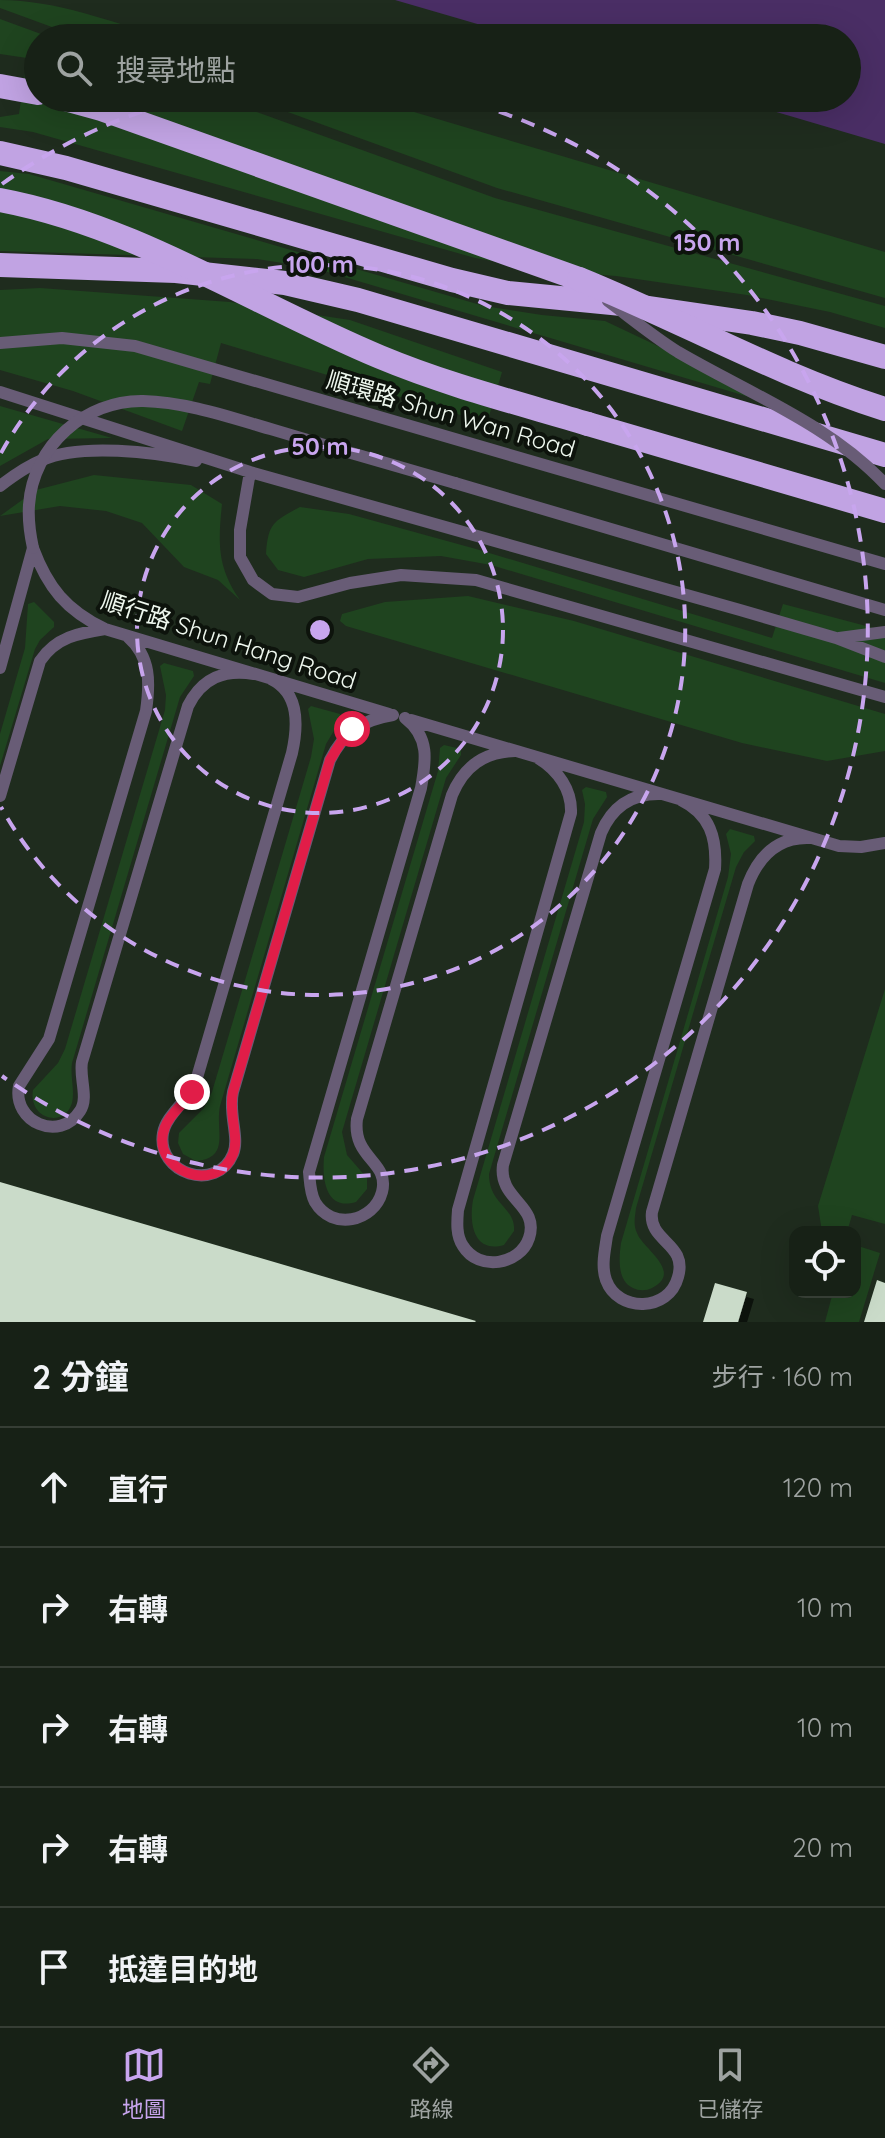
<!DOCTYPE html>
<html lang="zh-TW">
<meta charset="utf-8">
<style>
body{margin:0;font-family:Quicksand,"Noto Sans TC",sans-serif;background:#242e23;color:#f1f3f6}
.controls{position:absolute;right:24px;bottom:24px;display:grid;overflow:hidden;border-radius:16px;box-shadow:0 8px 32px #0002}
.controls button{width:72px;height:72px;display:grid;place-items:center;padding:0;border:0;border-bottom:2px solid #363e35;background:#172116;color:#f1f3f6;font:40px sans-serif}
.stop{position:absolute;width:24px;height:24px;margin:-18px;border:6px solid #e11d48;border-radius:50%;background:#fff}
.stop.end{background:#e11d48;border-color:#fff;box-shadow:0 2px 8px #0008}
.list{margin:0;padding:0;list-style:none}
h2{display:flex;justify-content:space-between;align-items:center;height:104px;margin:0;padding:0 32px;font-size:34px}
h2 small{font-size:26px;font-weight:400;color:#9ea3a1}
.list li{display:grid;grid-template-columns:52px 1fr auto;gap:24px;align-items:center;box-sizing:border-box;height:120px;padding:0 32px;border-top:2px solid #363e35}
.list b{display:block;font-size:30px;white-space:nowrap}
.list em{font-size:26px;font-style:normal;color:#9ea3a1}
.icon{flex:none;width:44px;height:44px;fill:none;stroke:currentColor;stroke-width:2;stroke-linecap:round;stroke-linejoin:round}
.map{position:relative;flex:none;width:885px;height:1322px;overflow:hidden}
.search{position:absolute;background:#172116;box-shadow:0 8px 32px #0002;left:24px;right:24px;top:24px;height:88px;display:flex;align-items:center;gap:20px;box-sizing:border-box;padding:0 28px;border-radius:44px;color:#9ea3a1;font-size:30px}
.sheet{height:704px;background:#172116}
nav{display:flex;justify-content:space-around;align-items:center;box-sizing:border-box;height:112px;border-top:2px solid #363e35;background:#172116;font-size:22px;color:#9ea3a1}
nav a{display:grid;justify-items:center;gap:4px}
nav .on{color:#c8a5ee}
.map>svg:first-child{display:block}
</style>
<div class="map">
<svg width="885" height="1322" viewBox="0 0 885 1322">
<defs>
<filter id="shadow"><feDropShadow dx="7" dy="7" stdDeviation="0" flood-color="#0009"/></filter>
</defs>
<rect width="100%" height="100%" fill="#1f2c1e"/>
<path fill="#1f441f" d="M0,0C56,0 112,22 165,38H82L0,8Z
M0,19L52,38H38V98H218L495,198L885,306V328L830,312L747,295L616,276L541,270L475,258L33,132L0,127V117L19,114L27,58L0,54Z
M249,98H367L885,252V298L497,188Z
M0,171L29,174L484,306L542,315L605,321L679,356L756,399L314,268L257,259L0,251Z
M40,288L230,302L350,320L502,372L487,423L221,343L210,384L199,382L182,431L73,391L0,370V290Z
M0,406L112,438L48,439L0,466Z
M94,475L191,485L222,504C218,543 217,567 240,600L218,580L184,567L142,523L106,511L60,506L0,516L36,490Z
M300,507L349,514L476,549L772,638L783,604L885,631V683L491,565L441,556L368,559L304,577L278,570L266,554C268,523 274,521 300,507Z
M468,596L574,621L885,714V751L827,761L742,743L346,626L340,621L342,614L385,602Z
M34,602L54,622V627L40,640L35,649L0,766V734L25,648L28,604Z
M164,663L193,671L194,676L180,697L72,1063C70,1076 75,1091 72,1103C64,1129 28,1119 33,1090L58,1063L65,1049L165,710L166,695L160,666Z
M311,706L340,714L341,719L326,744L220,1106C215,1130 231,1158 196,1161L183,1154L178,1143L179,1133L204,1108L212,1092L311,757L314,739L308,709Z
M444,745L461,749V755L446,778L342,1132L347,1155L367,1178V1189L356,1202C326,1211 322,1180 324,1157L438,771L440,748Z
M586,787L606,792L607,797L593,819L489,1174C489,1205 516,1207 514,1231L504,1245C473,1254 469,1222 473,1200L584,822L585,804L582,790Z
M730,829L754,836L755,841L744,852L736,867L636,1208C635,1217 633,1225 637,1233C642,1248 684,1272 652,1288C646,1291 639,1291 633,1288C617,1281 619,1258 621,1243L728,877L731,854L726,834Z
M885,989V1224L852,1215L847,1232H822L818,1206Z
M855,1245L880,1253L859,1322H825L833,1292H855Z"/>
<path fill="#4a2e65" d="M395,0H885V144L729,98H847V38H525Z"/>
<path fill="#cadbc9" filter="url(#shadow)" d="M0,1182L476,1321L475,1322H0Z
M877,1280L885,1283V1322H864Z
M715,1283L747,1292L738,1322H703Z"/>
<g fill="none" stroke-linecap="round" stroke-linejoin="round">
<path stroke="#685c76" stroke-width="12" d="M0,343L62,338L135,346L885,564
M0,392L250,472L740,610L836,638L885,657
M250,472L240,530V557L253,580L272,594L298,597L350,583L401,575L476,580L885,697
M455,483L885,610
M0,486C13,476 27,466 42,460C81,443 154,452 196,461
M33,548C48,588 66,610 105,629L389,714
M128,637C151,657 150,683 146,711L49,1039L19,1086C12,1122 60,1143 80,1111C89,1098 79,1077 82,1062L188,706C202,678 224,669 254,674
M839,638L885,632
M0,668L33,548
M271,679C300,693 298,726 292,753L196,1081C188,1101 166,1115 163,1133C156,1174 217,1193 233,1154C240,1138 228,1114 233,1092L330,760C344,732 362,720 393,715
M405,718C430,737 426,761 421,788L309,1172C310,1182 310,1193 315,1202C332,1231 374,1222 382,1192C390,1161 352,1159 357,1119L452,795C464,766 484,752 515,751
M411,720L839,846L861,847L885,843
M538,758C558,770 572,790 571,813L458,1210C457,1222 456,1236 463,1246C479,1272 520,1265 529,1238C540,1205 498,1200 503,1165L601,833C612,807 631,793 661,794
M0,796L40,661C56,637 79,633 105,629
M681,800C710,814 717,838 715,869L607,1236C605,1250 601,1266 606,1280C618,1313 669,1312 678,1277C688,1243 648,1242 652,1212L748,884C759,856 778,837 809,838"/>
<path stroke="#c1a3e3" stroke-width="24" d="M0,86L38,93
M61,98L101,109L579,279
M0,153L66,168L452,280L508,293L622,304L752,323L800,333L885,357
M0,265L176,271L285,283L358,300L885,455
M588,424L885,511"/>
<path stroke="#685c76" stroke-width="12" d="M608,301C631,318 654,337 678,352C748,393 829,424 885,484
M33,548C30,534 28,519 29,505C33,446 85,400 143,401C187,402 232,418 274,430C334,448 395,466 455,483"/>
<path stroke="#c1a3e3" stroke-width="24" d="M0,200C134,225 255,305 380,357C447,385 518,403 588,424
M579,279C683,321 777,375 885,409"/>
</g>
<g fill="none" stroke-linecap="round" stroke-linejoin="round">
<path stroke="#e11d48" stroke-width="10" d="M192,1092C184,1104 170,1113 165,1127C148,1169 216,1197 233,1154C240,1138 228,1114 233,1092L330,760L343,739L352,729"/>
</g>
<g fill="none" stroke="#c8a5ee" stroke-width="4" stroke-dasharray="14 10">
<circle cx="320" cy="630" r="183"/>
<path d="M1 453A365 365 0 1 1 1 807"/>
<path d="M2 184A548 548 0 0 1 187 98M453 98A548 548 0 1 1 2 1076"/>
</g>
<g text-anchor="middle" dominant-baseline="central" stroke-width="8" stroke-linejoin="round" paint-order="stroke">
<g font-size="24" fill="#eff8ef" stroke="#0d130c">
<text transform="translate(451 414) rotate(16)">順環路 Shun Wan Road</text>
<text transform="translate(229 640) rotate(18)">順行路 Shun Hang Road</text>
</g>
</g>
<circle cx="320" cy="630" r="12" fill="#c8a5ee" stroke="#0d130c" stroke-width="4"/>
<g font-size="24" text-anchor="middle" font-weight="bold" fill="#c8a5ee" stroke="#0d130c" stroke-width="8" stroke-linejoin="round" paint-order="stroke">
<text x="707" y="251">150 m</text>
<text x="320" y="273">100 m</text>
<text x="320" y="455">50 m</text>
</g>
</svg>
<div class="controls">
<button><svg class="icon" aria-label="locate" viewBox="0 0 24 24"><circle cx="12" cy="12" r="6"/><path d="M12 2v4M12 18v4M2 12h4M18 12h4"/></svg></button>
</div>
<div class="stop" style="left:352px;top:729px"></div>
<div class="stop end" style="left:192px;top:1092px"></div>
<div class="search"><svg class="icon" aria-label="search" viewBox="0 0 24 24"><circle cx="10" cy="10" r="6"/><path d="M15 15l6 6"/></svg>搜尋地點</div>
</div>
<section class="sheet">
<h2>2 分鐘<small>步行 · 160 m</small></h2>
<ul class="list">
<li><svg class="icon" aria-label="ahead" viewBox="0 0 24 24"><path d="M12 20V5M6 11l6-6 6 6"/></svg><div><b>直行</b></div><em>120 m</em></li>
<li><svg class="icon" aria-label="right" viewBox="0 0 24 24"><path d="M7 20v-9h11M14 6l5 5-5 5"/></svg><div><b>右轉</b></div><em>10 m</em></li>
<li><svg class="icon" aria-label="right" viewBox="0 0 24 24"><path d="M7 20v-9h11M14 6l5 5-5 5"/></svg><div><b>右轉</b></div><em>10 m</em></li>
<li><svg class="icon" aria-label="right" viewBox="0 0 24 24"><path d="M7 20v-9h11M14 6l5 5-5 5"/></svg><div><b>右轉</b></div><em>20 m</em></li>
<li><svg class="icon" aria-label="arrive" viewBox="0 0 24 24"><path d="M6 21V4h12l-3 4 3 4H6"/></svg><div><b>抵達目的地</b></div></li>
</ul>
</section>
<nav>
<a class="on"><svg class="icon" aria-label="map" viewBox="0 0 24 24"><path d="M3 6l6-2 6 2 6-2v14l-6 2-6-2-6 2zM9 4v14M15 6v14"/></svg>地圖</a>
<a><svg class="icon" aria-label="directions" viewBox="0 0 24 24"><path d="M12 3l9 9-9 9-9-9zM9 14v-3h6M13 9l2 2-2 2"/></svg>路線</a>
<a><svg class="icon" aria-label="saved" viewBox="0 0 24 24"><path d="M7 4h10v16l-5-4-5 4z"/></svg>已儲存</a>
</nav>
